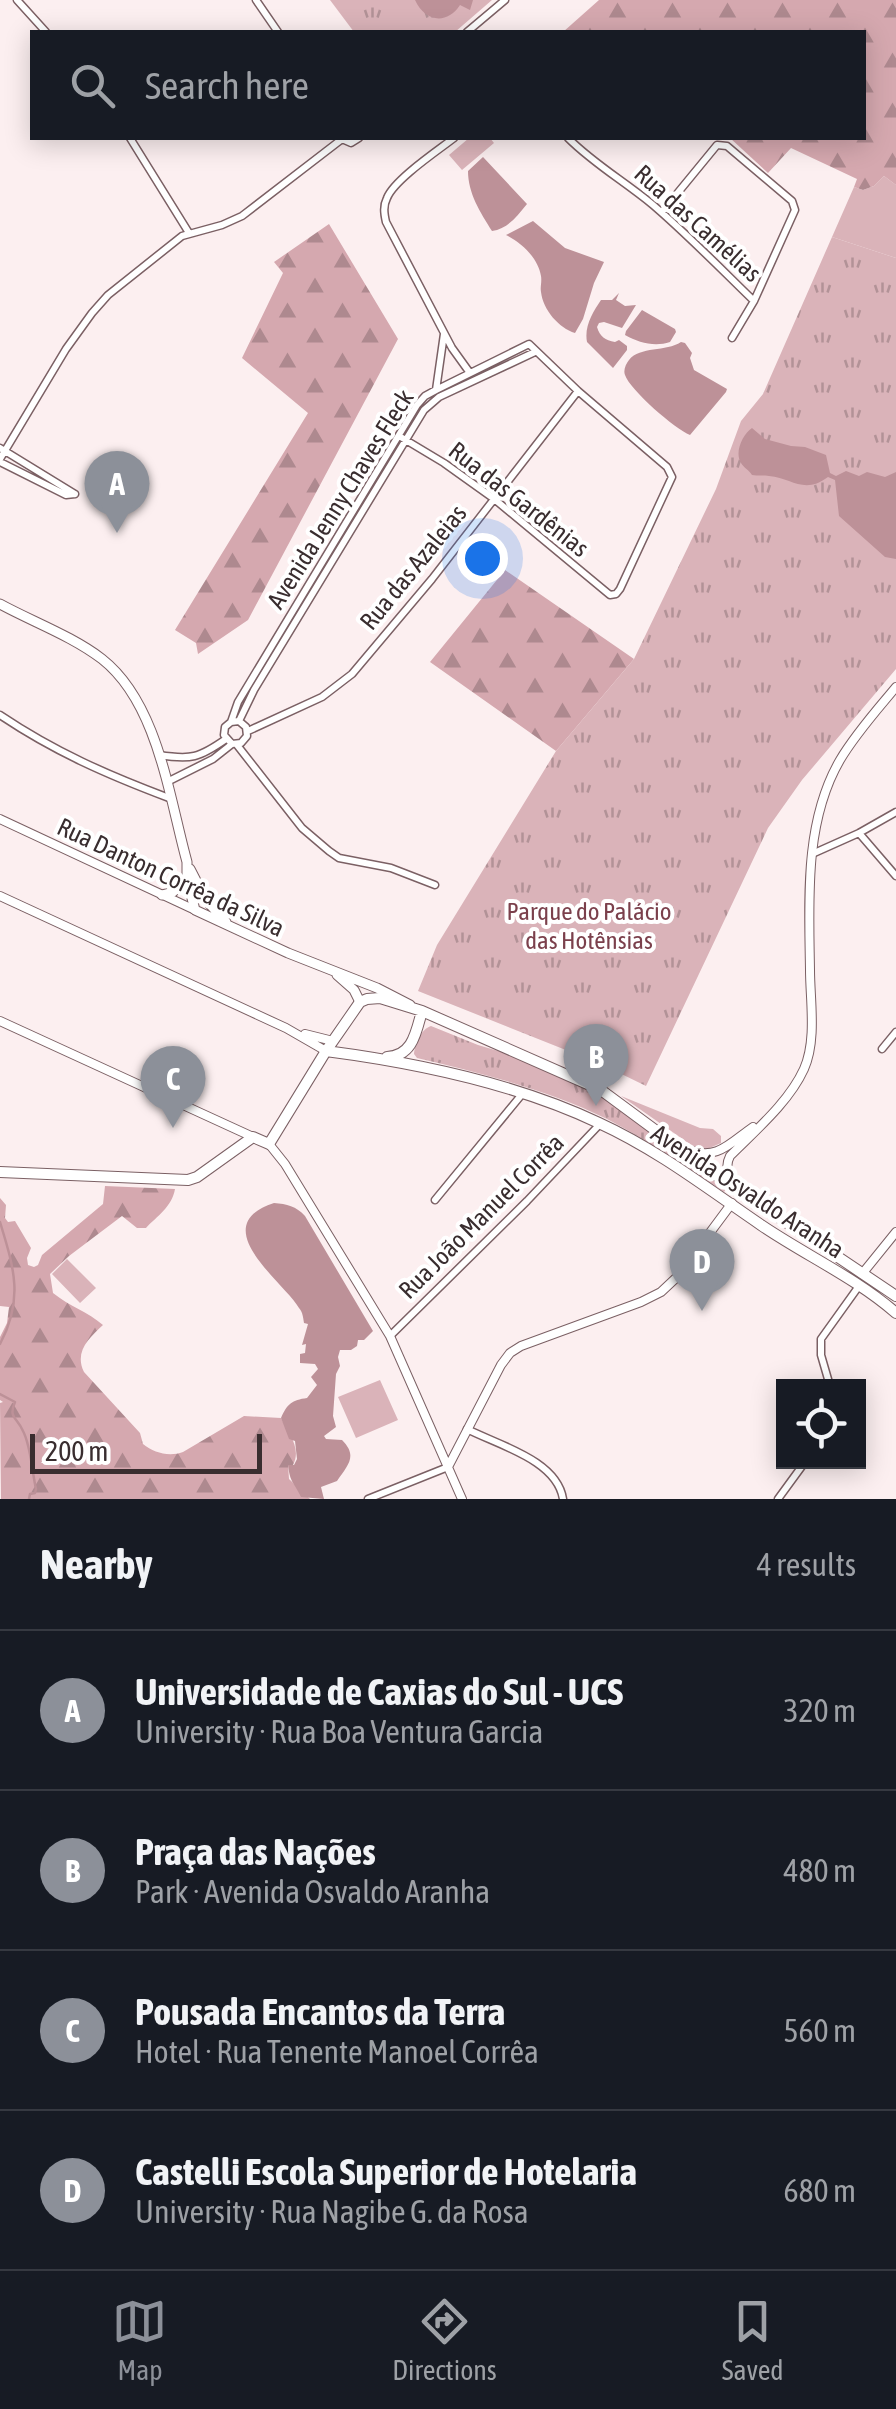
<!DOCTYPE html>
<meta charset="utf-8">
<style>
body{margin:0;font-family:"Asap Condensed",sans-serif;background:#20242c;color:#f1f3f6}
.controls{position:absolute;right:30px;bottom:30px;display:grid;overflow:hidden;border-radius:0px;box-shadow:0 5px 25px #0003}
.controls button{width:90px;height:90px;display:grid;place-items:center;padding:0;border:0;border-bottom:2px solid #363941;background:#171b24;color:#f1f3f6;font:50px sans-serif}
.scale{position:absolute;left:30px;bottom:25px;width:232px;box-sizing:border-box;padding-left:10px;border:5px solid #392d2f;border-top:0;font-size:28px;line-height:35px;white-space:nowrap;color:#392d2f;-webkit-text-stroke:8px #fff;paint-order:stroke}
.you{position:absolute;left:482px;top:558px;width:35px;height:35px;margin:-25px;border:8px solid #fff;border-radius:50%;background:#1a73e8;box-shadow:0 0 0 15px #1a73e833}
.badge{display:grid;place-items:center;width:65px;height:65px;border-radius:50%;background:#8c9099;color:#fff;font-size:32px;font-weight:700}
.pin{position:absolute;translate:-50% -82px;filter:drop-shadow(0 2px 5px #0008)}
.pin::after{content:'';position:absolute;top:52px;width:35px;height:30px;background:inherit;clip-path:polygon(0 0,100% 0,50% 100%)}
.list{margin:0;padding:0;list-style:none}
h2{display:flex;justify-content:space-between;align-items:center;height:130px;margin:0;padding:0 40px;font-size:42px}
h2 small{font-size:32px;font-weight:400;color:#9ea1a6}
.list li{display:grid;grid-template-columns:65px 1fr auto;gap:30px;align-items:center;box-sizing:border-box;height:160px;padding:0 40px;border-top:2px solid #363941}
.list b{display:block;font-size:38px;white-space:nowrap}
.list p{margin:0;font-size:32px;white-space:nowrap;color:#9ea1a6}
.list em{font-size:32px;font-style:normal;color:#9ea1a6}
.icon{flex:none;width:55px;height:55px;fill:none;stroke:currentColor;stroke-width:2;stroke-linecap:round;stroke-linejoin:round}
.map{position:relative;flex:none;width:896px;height:1499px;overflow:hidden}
.search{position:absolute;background:#171b24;box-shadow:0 5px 25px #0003;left:30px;right:30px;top:30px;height:110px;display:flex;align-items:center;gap:25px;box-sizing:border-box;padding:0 35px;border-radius:0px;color:#9ea1a6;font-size:38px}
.sheet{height:770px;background:#171b24}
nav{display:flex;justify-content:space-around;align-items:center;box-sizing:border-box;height:140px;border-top:2px solid #363941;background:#171b24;font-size:28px;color:#9ea1a6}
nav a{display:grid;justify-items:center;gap:5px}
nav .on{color:#8c9099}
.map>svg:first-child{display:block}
</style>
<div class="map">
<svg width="896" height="1499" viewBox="0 0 896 1499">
<defs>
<pattern id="forest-firs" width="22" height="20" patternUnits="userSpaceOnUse" patternTransform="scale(2.5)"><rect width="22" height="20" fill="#d5a8af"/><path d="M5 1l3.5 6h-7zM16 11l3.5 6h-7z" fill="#ae898f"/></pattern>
<pattern id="park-tufts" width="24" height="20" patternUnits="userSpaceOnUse" patternTransform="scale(2.5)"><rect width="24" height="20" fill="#dab3b9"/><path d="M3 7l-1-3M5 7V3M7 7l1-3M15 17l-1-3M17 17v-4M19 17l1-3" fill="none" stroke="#b29297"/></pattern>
</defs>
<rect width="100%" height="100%" fill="#fceff0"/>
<path fill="#dab3b9" d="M469,138H490L494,143L462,170L449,155Z
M884,176L896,185V258L832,237L854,187L863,190L874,186Z
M621,1096L700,1128L713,1129L721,1136V1143L705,1150L694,1147Z
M67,1259L96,1288L80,1303L52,1274Z
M380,1380L398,1420L356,1438L338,1397Z"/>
<path fill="url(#forest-firs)" d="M599,0H896V185L884,176L874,186L863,190L854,187L857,179L791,148L768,173L730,138H864V32H563Z
M329,224L398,339L248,620L198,654L196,643L175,630L308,413L242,358L283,273L274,262Z
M505,570L634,659L556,751L430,662Z
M105,1186L175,1189C172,1207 157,1216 146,1228H137L122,1216L69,1256L50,1274L53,1293C69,1306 88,1312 103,1325C89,1338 74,1352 84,1372L140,1433L143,1444C154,1453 169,1457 183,1452L244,1416L281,1418C288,1433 302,1448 293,1465H288L289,1479L310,1499H1L0,1403L3,1402L0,1400V1337L7,1323L9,1307L0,1306V1198L6,1205L5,1218L8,1222L15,1221L31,1248L27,1258L28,1265L34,1267L38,1265L42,1255L103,1204Z"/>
<path fill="url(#park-tufts)" d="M330,0H492L455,32H354Z
M832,237L896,258V669L802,780L768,828L646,1086L601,1064L418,991L437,945L556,751L634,659L716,489L741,421L763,394Z
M431,1026L478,1045L505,1053L600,1094L726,1189L724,1192C686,1167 648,1140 607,1119C548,1090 481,1073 417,1058L414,1054C415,1044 421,1029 431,1026Z"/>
<path fill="#bd9198" d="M415,0H473L470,10L460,5C447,25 425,22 415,0Z
M483,157L527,204C517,216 508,229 492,231C480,212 468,193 468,171Z
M533,221L565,248L604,262L594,283L583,319L575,333C559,328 543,310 541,292C540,287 542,282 541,276C538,258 522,243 506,235Z
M619,293L616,300L625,306L636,305L622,328L604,322L599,323L597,327C600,337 605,340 615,342L619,340L627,346V350L613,368L587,342C584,326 593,312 601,300H612Z
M642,310L675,329L676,332L670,342C655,347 639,343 625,335L626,331Z
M681,342L685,343L692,353L690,358L694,370L727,389L726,392L690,435C675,429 630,390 625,375C623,370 626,364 629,360C640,346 666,352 681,342Z
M752,428L765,439L791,446L805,447L826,455L830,473L836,476L846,471L859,476L867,472L885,477L896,472V559L885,557L839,516L835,480L828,477C804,495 792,478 769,476C763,475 758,476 752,475C749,470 744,468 741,463C734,452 743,434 752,428Z
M274,1203C287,1204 296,1206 305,1216L373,1331L364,1340H358L357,1346L351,1350H340L338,1357L340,1366L336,1374L333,1416L336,1427L324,1436L326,1439L342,1440C358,1456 348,1465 337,1481L321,1487L324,1499L301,1497C294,1482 290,1483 288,1465H294L297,1459L295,1441L289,1439L281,1418C287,1404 292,1400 307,1398L317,1385L311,1377L318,1369L315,1364L300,1363V1354L305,1353L306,1344L302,1345L308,1324L304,1323C303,1317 303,1313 299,1308C284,1282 204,1226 274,1203Z"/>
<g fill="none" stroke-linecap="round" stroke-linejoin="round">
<path stroke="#bd9198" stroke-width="2.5" d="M0,1222C14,1268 24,1299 0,1344
M0,1394L15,1402C8,1418 17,1417 23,1431C31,1446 32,1472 36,1489L35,1493L30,1494L29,1499"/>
<defs>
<path id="minor" d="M17,0L46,32
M256,0L278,32
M467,32L505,0
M130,138L189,233
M454,138C437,151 394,180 387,198C383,206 384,213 386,222L452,348L470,373
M568,138C594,164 624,181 653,205C688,235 721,269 754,301
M342,139L351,143L359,138
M662,212L717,145L727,146L792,201L795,210L754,301L732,338
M436,390L444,334
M0,448L75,494
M0,459L66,349L92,313L108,295L182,236L222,225L242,216L342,139
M0,462L66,495L75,494
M0,715C55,752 108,775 169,798
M239,721L254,690L424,410L439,397L535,352
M231,722L239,721L246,727L247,736L241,743L232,744L224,735L225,727L231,722L238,702L417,405L425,396L436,390L529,344L578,391L667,467L672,477L620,589L616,594L610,595L493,498L444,463L399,436
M248,731L322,697L352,674L432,579L578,391
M237,745L302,828L329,851L339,858L391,868L435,885
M159,755C191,760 199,758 226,739
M167,782L213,759L232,744
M859,833L896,876
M812,854L859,833L896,812
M882,1049L896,1032
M435,1200L523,1093
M390,1336L527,1201L600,1124
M830,1386L821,1355V1339L859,1286
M467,1429C498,1445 557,1460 563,1499
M368,1499L448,1467
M778,1499L805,1462"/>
<path id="tertiary" d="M0,819L195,910
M0,896L286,1028L326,1051
M0,1021L253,1137
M305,1034L333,1041
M269,1144L285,1164L390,1336L462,1499
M687,1149C716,1162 730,1143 753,1127
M741,1187C731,1177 723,1170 730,1156C756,1130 789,1102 804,1069C817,1040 810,1000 810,970C809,900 804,822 840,760C856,733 877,710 896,687
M862,1274L896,1232
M448,1467L501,1365L510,1353L521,1346L641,1302L661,1292L677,1277L732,1203"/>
<path id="secondary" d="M0,604C33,622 72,636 102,659C158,703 169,797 187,862V879L195,910L288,953L377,988L410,1005
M190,869L206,900L226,922
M162,895L173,892L187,879
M337,975L354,990L360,1002"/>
<path id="primary" d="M326,1051C418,1063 515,1083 599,1123C658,1150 708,1189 761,1225C805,1255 856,1278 896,1313
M387,1057C413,1056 416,1032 422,1011
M0,1172L188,1180L197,1177L253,1137L269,1144L326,1051L360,1002L367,999L380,998L422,1011L601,1090L716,1175L896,1296"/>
</defs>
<use href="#minor" stroke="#7b6064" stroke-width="9"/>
<use href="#tertiary" stroke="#7b6064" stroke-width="10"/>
<use href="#secondary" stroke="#7b6064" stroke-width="11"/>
<use href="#primary" stroke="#7b6064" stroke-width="12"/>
<use href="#minor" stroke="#fff" stroke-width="6"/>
<use href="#tertiary" stroke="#fff" stroke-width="8"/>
<use href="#secondary" stroke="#fff" stroke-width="9"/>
<use href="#primary" stroke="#fff" stroke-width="10"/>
</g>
<g text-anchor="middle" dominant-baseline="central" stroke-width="8" stroke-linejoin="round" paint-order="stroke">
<g font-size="25" fill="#392d2f" stroke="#fff">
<text transform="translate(698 223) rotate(42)">Rua das Camélias</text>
<text transform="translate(340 499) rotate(-58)">Avenida Jenny Chaves Fleck</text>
<text transform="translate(519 499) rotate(38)">Rua das Gardênias</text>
<text transform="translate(413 567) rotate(-51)">Rua das Azaleias</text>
<text transform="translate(171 877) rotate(25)">Rua Danton Corrêa da Silva</text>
<text transform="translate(748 1191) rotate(33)">Avenida Osvaldo Aranha</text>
<text transform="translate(481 1216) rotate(-45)">Rua João Manuel Corrêa</text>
</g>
<g font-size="25" fill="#7b404c" stroke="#fff">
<text x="589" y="911">Parque do Palácio<tspan x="589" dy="29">das Hotênsias</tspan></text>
</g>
</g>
</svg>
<div class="controls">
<button><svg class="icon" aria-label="locate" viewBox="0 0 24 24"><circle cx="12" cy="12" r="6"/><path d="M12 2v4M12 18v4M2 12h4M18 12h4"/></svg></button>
</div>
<div class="scale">200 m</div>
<div class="you"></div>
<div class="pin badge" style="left:117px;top:533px">A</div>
<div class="pin badge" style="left:596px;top:1106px">B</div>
<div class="pin badge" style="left:173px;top:1128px">C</div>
<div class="pin badge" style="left:702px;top:1311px">D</div>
<div class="search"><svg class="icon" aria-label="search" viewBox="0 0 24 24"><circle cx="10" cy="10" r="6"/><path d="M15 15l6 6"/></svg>Search here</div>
</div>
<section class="sheet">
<h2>Nearby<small>4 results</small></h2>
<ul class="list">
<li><span class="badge">A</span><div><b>Universidade de Caxias do Sul - UCS</b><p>University · Rua Boa Ventura Garcia</p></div><em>320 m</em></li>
<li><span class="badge">B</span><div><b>Praça das Nações</b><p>Park · Avenida Osvaldo Aranha</p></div><em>480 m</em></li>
<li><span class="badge">C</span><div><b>Pousada Encantos da Terra</b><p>Hotel · Rua Tenente Manoel Corrêa</p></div><em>560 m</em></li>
<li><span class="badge">D</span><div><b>Castelli Escola Superior de Hotelaria</b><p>University · Rua Nagibe G. da Rosa</p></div><em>680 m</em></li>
</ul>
</section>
<nav>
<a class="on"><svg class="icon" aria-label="map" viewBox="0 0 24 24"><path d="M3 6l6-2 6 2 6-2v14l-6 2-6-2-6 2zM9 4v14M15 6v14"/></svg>Map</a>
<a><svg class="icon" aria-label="directions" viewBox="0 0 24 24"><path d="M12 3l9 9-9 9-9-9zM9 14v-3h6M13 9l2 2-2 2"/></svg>Directions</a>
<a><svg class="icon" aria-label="saved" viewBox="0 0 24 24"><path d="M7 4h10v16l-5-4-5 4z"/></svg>Saved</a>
</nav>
